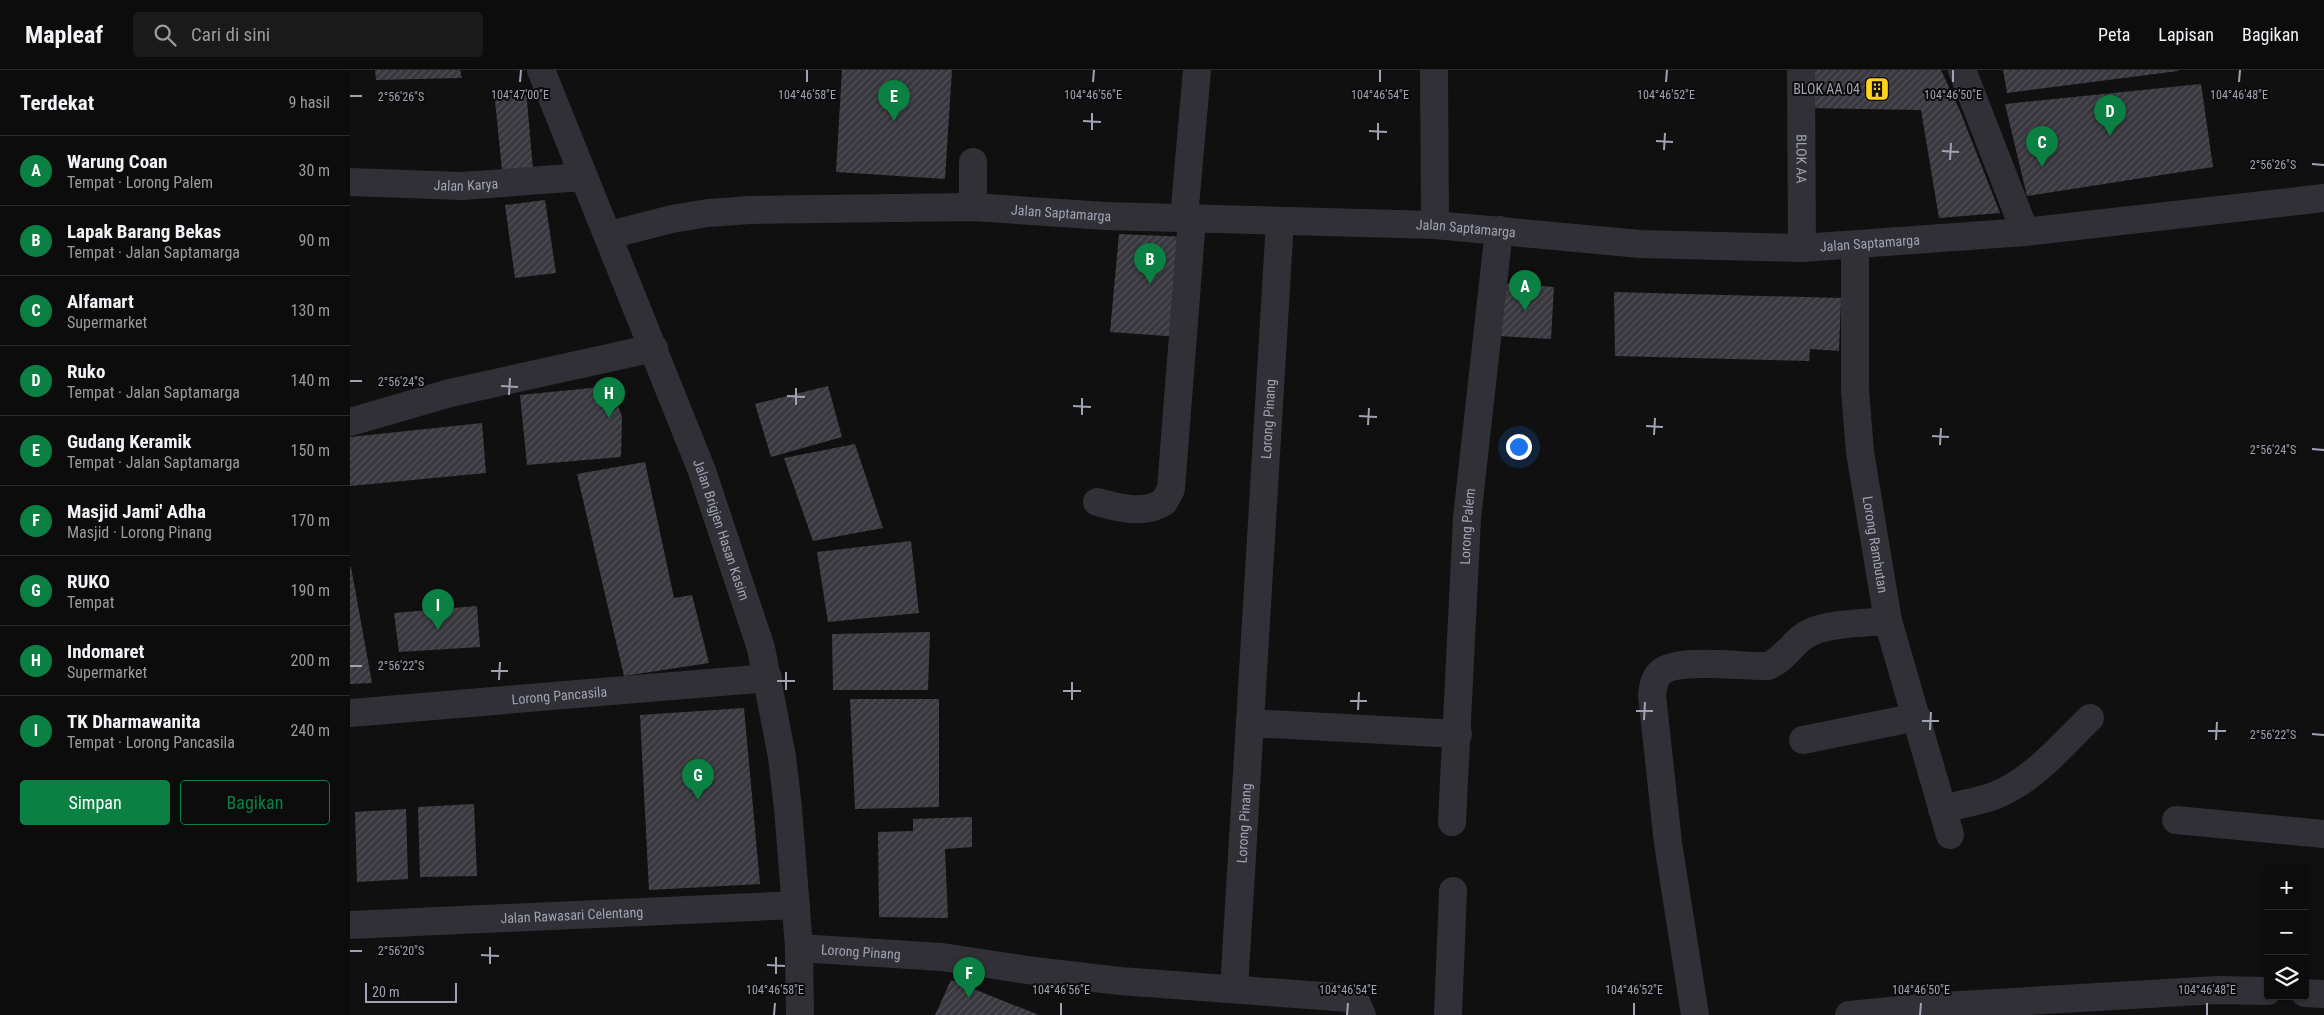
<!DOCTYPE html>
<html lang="id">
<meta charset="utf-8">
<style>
body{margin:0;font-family:"Roboto Condensed",sans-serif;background:#1a1a1b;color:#f1f3f6}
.controls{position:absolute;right:15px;bottom:15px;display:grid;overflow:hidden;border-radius:5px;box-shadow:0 1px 4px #0004}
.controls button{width:45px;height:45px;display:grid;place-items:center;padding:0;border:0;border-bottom:1px solid #2c2c2e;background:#0c0c0d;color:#f1f3f6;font:25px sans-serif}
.scale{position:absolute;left:15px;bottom:12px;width:92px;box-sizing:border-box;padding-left:5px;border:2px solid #9fa3b3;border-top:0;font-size:14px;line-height:18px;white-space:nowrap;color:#9fa3b3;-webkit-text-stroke:4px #0b0b0c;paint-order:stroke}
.you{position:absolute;left:1168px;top:376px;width:18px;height:18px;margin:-12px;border:4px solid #fff;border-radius:50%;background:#1a73e8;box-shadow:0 0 0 8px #1a73e833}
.badge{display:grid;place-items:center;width:32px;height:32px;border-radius:50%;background:#0b8043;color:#fff;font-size:16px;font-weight:700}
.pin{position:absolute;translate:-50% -41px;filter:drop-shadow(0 1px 2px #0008)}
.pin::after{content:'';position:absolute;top:26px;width:18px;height:15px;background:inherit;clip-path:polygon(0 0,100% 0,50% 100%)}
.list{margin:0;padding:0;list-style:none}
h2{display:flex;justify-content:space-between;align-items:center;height:65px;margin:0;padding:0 20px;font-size:21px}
h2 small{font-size:16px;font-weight:400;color:#9a9b9d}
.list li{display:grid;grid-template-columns:32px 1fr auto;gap:15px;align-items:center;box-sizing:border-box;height:70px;padding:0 20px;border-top:1px solid #2c2c2e}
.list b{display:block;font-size:19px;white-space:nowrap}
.list p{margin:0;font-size:16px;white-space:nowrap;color:#9a9b9d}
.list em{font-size:16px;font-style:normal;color:#9a9b9d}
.actions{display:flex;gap:10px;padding:15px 20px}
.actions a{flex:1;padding:11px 0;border:1px solid #0b8043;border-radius:5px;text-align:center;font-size:18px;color:#0b8043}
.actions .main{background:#0b8043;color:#fff}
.icon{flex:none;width:28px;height:28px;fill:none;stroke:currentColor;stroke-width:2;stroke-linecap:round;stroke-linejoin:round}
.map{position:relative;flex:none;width:1974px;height:945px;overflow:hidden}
header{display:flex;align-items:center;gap:30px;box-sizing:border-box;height:70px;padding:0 25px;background:#0c0c0d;border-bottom:1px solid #2c2c2e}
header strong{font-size:24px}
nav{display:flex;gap:28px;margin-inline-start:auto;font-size:18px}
.search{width:350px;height:45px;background:#1a1a1b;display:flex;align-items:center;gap:12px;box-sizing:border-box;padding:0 18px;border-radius:5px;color:#9a9b9d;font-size:19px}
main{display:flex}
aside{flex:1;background:#0c0c0d}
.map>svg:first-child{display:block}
</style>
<header>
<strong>Mapleaf</strong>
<div class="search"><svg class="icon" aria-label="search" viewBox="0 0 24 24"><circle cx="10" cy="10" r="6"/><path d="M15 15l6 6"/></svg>Cari di sini</div>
<nav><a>Peta</a><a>Lapisan</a><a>Bagikan</a></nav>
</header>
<main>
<aside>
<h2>Terdekat<small>9 hasil</small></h2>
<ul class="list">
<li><span class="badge">A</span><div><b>Warung Coan</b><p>Tempat · Lorong Palem</p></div><em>30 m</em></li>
<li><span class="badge">B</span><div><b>Lapak Barang Bekas</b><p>Tempat · Jalan Saptamarga</p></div><em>90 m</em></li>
<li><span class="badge">C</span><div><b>Alfamart</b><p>Supermarket</p></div><em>130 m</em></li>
<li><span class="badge">D</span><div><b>Ruko</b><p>Tempat · Jalan Saptamarga</p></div><em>140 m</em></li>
<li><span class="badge">E</span><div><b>Gudang Keramik</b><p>Tempat · Jalan Saptamarga</p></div><em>150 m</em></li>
<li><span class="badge">F</span><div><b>Masjid Jami' Adha</b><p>Masjid · Lorong Pinang</p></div><em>170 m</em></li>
<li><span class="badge">G</span><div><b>RUKO</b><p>Tempat</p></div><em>190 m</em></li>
<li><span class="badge">H</span><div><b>Indomaret</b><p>Supermarket</p></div><em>200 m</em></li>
<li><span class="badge">I</span><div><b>TK Dharmawanita</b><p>Tempat · Lorong Pancasila</p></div><em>240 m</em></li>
</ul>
<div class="actions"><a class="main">Simpan</a><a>Bagikan</a></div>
</aside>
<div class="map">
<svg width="1974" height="945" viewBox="0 0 1974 945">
<defs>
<pattern id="building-hatch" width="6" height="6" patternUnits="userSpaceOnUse" patternTransform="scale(1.25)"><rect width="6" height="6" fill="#39383e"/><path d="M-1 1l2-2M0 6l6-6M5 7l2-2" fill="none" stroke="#525258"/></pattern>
</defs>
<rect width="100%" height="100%" fill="#101011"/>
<path fill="url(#building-hatch)" d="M25,0H110L112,8L26,10Z
M492,0H602L595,109L486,102Z
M1454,0H1591L1610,41L1650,143L1589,148L1571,40L1454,38Z
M1653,0H1828V1L1657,23Z
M1851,14L1863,97L1677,126L1655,34Z
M176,19L183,100H152L144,21Z
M195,130L206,203L165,208L155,135Z
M769,164L839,167L831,267L760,262Z
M1150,213L1204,217L1201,269L1147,266Z
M1264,222L1491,228L1489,281L1460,279L1459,291L1265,286Z
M261,316L272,347L271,387L177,395L170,325Z
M478,316L492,367L421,387L405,334Z
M132,353L136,403L0,416V367Z
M505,374L533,458L463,471L434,388Z
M295,392L324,528L342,525L359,593L274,606L227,404Z
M561,471L569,543L478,552L467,482Z
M0,497H1L22,613L0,614Z
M127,536L130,577L49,582L44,543Z
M580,562L578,620H483L482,564Z
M500,629H589V737L505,739Z
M394,638L410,814L299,820L290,645Z
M124,734L127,806L70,807L68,737Z
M56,739L58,809L7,812L5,742Z
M622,747V777L595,779L598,848L529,847L528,762L563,761V749Z
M601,910L689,945H585Z"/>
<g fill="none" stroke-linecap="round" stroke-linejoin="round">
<g stroke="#303036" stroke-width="28">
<path id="s1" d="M191,0L352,401L411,578L432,687L438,738L449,878L450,945"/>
<path d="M1084,0L1085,155"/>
<path id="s2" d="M1451,0L1452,178"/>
<path d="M1612,0L1675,162"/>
<path id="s3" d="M0,112L112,116L233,107"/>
<path d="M623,137V92"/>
<path d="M834,148L847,0"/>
<path id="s4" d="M259,165L322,149L358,143L400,140L623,137L755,146L1085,155L1290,174L1452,178L1675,162L1974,128"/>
<path id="s5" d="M1505,176V320L1510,382L1538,551L1600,765"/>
<path d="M0,352L100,323L304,278"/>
<path d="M747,432C770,438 793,445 814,432L821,419L842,149"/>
<path id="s6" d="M0,643L418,608"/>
<path d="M900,653L1108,664"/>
<path d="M1453,670L1567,647"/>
<path d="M1592,739C1615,733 1642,730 1662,717C1691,701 1716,671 1740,648"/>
<path d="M1826,750L1974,764"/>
<path id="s7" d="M1102,752L1117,448L1149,160"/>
<path id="s8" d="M0,855L446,835"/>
<path id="s9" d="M449,878L592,887L684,901L770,911L999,928L1006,932L1012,945"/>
<path id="s10" d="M884,919L930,151"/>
<path d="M1955,923L1974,924"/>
<path d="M1098,945L1103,821"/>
<path d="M1345,945L1318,773L1302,625C1303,617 1304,609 1310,603C1326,587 1394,597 1418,596C1436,589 1444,569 1461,562C1481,553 1516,553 1538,551"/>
<path d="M1499,945L1592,936L1868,920L1918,921"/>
</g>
</g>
<path fill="none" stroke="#9fa3b3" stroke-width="2" d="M170,12L171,0M457,12V0M743,12L744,0M1030,12V0M1316,12L1317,0M1603,12V0M1889,12L1890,0M0,26H12M733,51L751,52M742,60V43M1019,61L1037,62M1028,70V53M1306,71L1323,72M1314,80L1315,63M1592,81L1609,82M1600,90L1601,73M1962,94L1974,95M0,311H12M151,316L168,317M159,325L160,308M437,326L455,327M446,335V318M723,336L741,337M732,345V328M1009,346L1027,347M1018,355L1019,338M1296,356L1313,357M1304,365L1305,348M1582,366L1599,367M1590,375L1591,358M1962,379L1974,380M0,596H12M141,601H158M149,610L150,592M427,611H445M436,620V602M713,621H731M722,630V612M1000,631H1017M1008,640L1009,622M1286,641H1303M1294,650L1295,632M1572,651H1589M1580,660L1581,642M1858,661H1876M1962,664L1974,665M1866,670L1867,652M0,881H12M131,885L149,886M140,894V877M417,895L435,896M426,904V887M424,945L425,933M711,945V933M997,945L998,933M1284,945V933M1570,945L1571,933M1857,945V933"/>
<defs>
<symbol id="building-square" viewBox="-11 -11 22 22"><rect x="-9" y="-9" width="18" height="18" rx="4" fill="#ffd31a" stroke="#0b0b0c"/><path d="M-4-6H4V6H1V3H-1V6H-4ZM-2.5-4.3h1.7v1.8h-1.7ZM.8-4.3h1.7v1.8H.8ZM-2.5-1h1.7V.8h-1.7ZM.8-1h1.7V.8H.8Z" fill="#111"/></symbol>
</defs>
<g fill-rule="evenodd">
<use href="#building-square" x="1513" y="5" width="28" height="28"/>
</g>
<g text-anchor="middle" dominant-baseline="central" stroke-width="4" stroke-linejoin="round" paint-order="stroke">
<g font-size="14" fill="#9fa3b3" stroke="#0b0b0c" text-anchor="end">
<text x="1510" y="19">BLOK AA.04</text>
</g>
<g font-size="14" fill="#9fa3b3" stroke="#0b0b0c">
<text stroke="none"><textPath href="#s2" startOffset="89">BLOK AA</textPath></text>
<text stroke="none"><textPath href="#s3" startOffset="116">Jalan Karya</textPath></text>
<text stroke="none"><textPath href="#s4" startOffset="455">Jalan Saptamarga</textPath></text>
<text stroke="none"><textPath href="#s4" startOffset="860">Jalan Saptamarga</textPath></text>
<text stroke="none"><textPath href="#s4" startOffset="1265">Jalan Saptamarga</textPath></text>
<text stroke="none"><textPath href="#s10" startOffset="571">Lorong Pinang</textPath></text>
<text stroke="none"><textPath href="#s7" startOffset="296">Lorong Palem</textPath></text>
<text stroke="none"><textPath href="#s1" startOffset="494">Jalan Brigjen Hasan Kasim</textPath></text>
<text stroke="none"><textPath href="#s5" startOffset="300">Lorong Rambutan</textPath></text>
<text stroke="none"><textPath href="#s6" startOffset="210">Lorong Pancasila</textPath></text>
<text stroke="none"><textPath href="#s10" startOffset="166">Lorong Pinang</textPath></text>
<text stroke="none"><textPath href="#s8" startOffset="222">Jalan Rawasari Celentang</textPath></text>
<text stroke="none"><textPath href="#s9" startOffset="62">Lorong Pinang</textPath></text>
</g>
</g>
<g font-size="12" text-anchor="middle" fill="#9fa3b3" stroke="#0b0b0c" stroke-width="4" stroke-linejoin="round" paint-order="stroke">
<text x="170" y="29">104°47'00"E</text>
<text x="457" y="29">104°46'58"E</text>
<text x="743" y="29">104°46'56"E</text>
<text x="1030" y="29">104°46'54"E</text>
<text x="1316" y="29">104°46'52"E</text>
<text x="1603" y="29">104°46'50"E</text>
<text x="1889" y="29">104°46'48"E</text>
<text x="51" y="31">2°56'26"S</text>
<text x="1923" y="99">2°56'26"S</text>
<text x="51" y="316">2°56'24"S</text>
<text x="1923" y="384">2°56'24"S</text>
<text x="51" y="600">2°56'22"S</text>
<text x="1923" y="669">2°56'22"S</text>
<text x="51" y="885">2°56'20"S</text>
<text x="425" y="924">104°46'58"E</text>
<text x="711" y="924">104°46'56"E</text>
<text x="998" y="924">104°46'54"E</text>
<text x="1284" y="924">104°46'52"E</text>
<text x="1571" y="924">104°46'50"E</text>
<text x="1857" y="924">104°46'48"E</text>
</g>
</svg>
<div class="controls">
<button>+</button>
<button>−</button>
<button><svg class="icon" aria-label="layers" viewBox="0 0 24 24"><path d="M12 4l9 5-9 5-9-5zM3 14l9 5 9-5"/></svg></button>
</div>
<div class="scale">20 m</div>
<div class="you"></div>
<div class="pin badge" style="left:1175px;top:241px">A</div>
<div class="pin badge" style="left:800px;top:214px">B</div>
<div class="pin badge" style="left:1692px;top:97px">C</div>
<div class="pin badge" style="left:1760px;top:66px">D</div>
<div class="pin badge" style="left:544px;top:51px">E</div>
<div class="pin badge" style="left:619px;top:928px">F</div>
<div class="pin badge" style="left:348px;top:730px">G</div>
<div class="pin badge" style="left:259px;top:348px">H</div>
<div class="pin badge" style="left:88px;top:560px">I</div>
</div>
</main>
